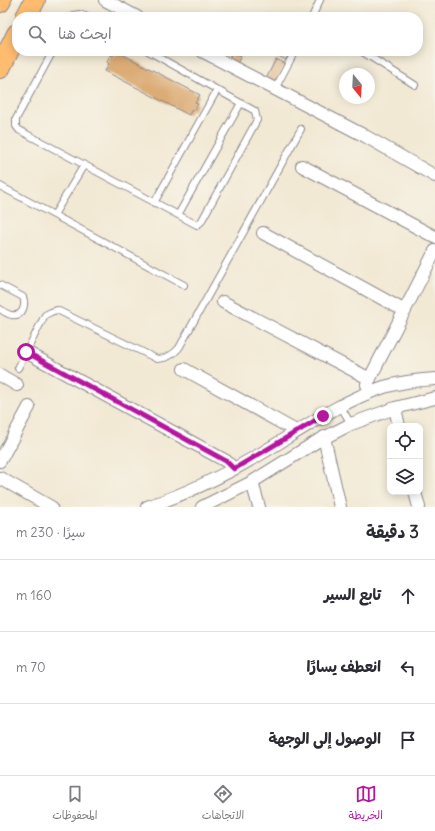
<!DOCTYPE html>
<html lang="ar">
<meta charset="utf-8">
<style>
body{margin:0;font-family:Delius,"Playpen Sans Arabic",sans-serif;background:#f2f2f3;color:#2b2b33;direction:rtl}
.controls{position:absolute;right:12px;bottom:12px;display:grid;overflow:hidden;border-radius:8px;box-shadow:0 2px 10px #0003}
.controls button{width:36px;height:36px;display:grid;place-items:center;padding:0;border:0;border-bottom:1px solid #e1e1e2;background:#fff;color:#2b2b33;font:20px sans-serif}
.compass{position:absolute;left:339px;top:68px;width:36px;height:36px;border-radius:50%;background:#fff;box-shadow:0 2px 10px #0003;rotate:162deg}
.stop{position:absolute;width:12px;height:12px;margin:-9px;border:3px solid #b5179e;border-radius:50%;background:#fff}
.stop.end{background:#b5179e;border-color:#fff;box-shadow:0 1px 4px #0008}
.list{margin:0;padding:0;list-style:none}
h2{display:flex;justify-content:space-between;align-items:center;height:52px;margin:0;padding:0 16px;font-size:17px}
h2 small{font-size:13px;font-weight:400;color:#7c7c81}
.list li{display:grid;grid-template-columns:26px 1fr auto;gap:12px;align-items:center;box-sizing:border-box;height:72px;padding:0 16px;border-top:1px solid #e1e1e2}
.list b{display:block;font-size:15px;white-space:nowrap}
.list em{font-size:13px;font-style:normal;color:#7c7c81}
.icon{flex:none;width:22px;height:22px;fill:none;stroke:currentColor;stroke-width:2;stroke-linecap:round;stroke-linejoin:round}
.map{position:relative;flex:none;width:435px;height:507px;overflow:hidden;direction:ltr}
.search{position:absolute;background:#fff;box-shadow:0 2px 10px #0003;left:12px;right:12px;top:12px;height:44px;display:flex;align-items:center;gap:10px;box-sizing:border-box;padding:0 14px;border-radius:16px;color:#7c7c81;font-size:15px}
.sheet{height:268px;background:#fff}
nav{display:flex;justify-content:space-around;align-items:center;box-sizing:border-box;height:56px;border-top:1px solid #e1e1e2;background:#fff;font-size:11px;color:#7c7c81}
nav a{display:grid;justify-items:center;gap:2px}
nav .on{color:#b5179e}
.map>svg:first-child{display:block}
</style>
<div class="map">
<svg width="435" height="507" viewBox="0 0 435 507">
<rect width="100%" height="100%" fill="#f7f3e8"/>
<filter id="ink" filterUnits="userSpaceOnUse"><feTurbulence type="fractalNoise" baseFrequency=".025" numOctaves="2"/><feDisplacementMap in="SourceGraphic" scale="8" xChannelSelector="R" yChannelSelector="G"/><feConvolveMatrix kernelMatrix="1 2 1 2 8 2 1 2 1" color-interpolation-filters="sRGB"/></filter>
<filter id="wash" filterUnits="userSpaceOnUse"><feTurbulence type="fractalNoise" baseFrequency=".012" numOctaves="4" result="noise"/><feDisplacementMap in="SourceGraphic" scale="16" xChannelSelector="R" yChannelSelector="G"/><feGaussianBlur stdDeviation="0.9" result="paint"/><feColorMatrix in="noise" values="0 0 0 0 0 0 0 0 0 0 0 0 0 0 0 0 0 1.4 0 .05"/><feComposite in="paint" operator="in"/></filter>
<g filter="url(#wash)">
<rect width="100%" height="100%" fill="#f2e9d4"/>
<g id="blocks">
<path fill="#dcac76" d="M116,51L200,95L195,103L198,104L194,111L192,109L189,115L105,71L109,64L107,62L110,55L113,56Z
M223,51H233L228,59L221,56Z
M269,51H290L286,60Z
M234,52L241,56L236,65L229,61Z
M276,59L285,64L275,83L266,79Z"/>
</g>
</g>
<g filter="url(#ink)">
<use href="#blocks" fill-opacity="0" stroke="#8a8688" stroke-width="1"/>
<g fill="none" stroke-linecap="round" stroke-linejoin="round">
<defs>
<path id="service" d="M72,17L73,15L80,14L87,17
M312,17L320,0
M53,51L16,119V126L19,130L197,225L201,222L257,120L255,111L148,51
M361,51L415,85
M275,89L295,51
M0,186L184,285
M154,203L217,90
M54,215L84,165
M178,215L241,103
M0,285L23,297C26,305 23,317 12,315C8,315 3,311 0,309
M18,368L45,315L51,312L57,310L157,359C167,359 173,355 179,348L301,129
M341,407L351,424"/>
<path id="minor" d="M105,0L137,17
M202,51L365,136L435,176
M302,166L435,237
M263,233L405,311
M223,302L370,379
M26,352L226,461L234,469
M184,369L296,431
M0,375L17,385
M367,385V384L435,251
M395,408L399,426
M324,437L340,507
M0,461L29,407
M0,478L51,507
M252,482L259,507
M415,492L419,507
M147,507C189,493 229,473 267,450C305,427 342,401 384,387C401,382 418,380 435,379
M202,507L252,482L316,442L351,424L395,408L435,398"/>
<path id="trunk" d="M0,2L1,0
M26,17L35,0
M0,68L17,34"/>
</defs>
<use href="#service" stroke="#8a8688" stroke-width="8"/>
<use href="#minor" stroke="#8a8688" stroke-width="14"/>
<use href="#trunk" stroke="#8a8688" stroke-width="22"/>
<use href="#service" stroke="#fff" stroke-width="6"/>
<use href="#minor" stroke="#fff" stroke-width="12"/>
<use href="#trunk" stroke="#febc70" stroke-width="20"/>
</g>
</g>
<g fill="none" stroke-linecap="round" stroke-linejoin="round" filter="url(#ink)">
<path stroke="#b5179e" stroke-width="5" d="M26,352L226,461L234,469L323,416"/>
</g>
</svg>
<div class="controls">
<button><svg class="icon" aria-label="locate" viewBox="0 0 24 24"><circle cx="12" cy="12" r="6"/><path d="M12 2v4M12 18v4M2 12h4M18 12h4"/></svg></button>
<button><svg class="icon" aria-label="layers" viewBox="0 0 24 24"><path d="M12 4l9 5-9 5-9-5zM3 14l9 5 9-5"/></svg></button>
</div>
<svg class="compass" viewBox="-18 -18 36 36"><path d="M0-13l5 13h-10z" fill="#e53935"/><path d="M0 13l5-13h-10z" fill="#7c7c81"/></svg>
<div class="stop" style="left:26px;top:352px"></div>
<div class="stop end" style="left:323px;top:416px"></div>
<div class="search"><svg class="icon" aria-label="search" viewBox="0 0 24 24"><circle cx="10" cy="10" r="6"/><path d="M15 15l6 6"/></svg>ابحث هنا</div>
</div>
<section class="sheet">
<h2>3 دقيقة<small>سيرًا · 230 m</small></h2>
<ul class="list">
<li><svg class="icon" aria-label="ahead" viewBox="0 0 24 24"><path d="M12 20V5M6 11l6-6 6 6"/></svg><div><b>تابع السير</b></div><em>160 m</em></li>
<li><svg class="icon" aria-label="left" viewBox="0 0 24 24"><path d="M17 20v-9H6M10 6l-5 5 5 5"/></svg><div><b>انعطف يسارًا</b></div><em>70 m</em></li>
<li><svg class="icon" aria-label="arrive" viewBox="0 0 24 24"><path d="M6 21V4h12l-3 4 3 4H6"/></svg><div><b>الوصول إلى الوجهة</b></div></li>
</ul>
</section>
<nav>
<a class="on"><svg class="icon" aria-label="map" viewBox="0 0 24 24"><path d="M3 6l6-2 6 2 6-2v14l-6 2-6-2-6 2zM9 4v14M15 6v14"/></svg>الخريطة</a>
<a><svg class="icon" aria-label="directions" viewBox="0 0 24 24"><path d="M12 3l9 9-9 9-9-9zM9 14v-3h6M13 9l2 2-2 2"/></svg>الاتجاهات</a>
<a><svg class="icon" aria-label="saved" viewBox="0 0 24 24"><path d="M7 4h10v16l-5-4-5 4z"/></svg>المحفوظات</a>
</nav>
